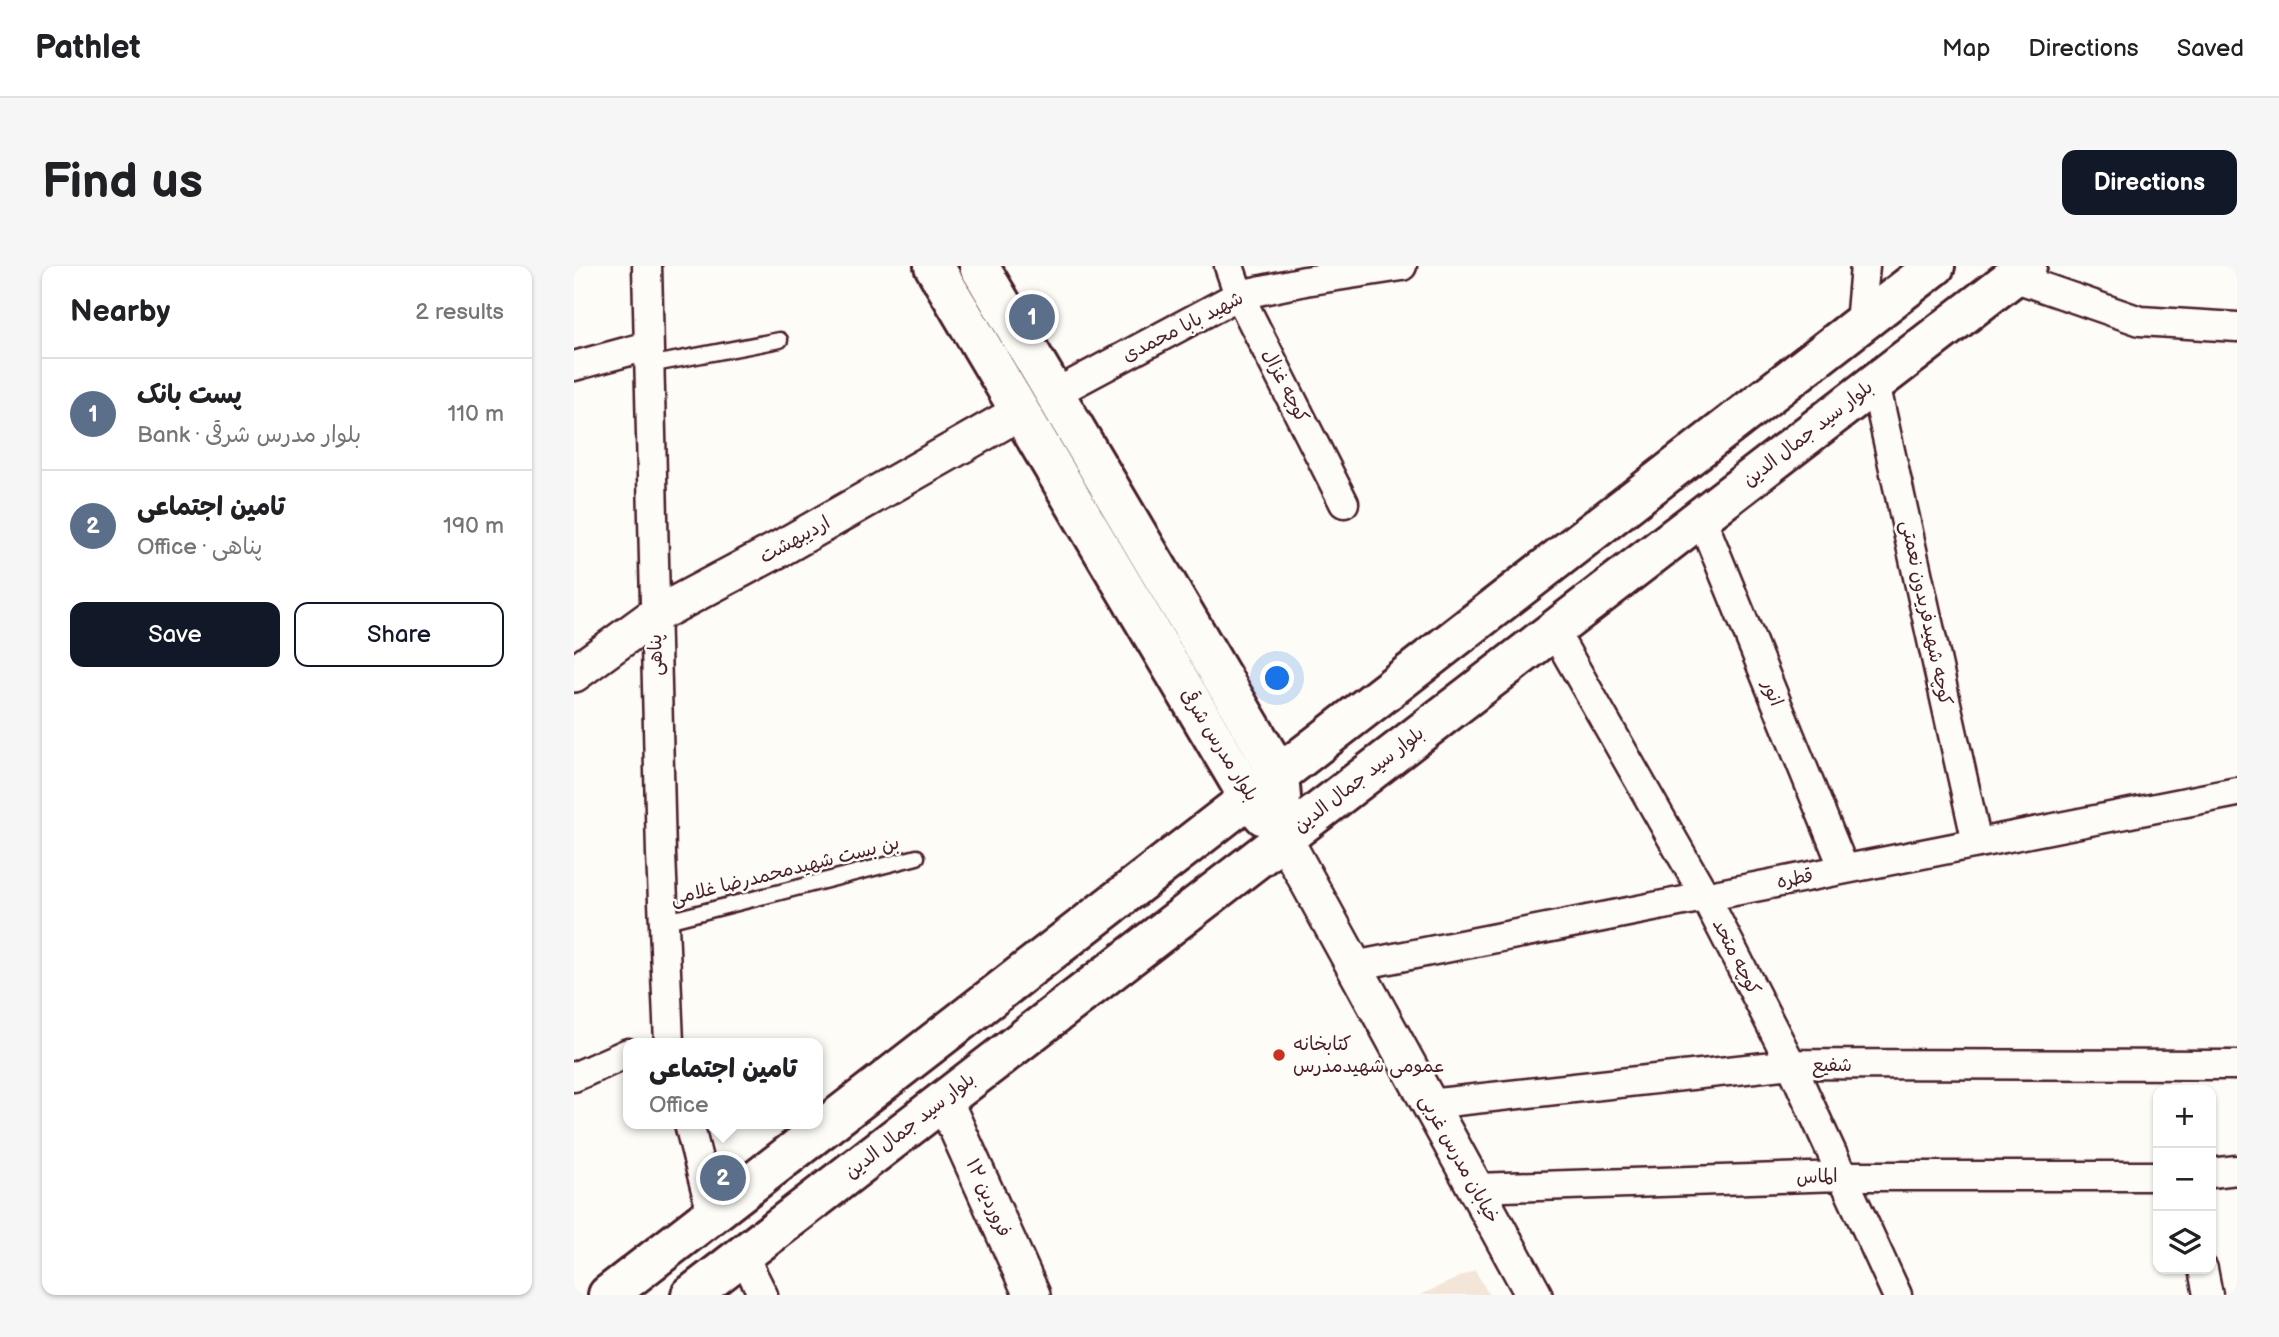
<!DOCTYPE html>
<meta charset="utf-8">
<style>
body{margin:0;font-family:"Balsamiq Sans","Playpen Sans Arabic",sans-serif;background:#f6f6f6;color:#202124}
.controls{position:absolute;right:21px;bottom:21px;display:grid;overflow:hidden;border-radius:14px;box-shadow:0 2px 5px #0004}
.controls button{width:63px;height:63px;display:grid;place-items:center;padding:0;border:0;border-bottom:2px solid #e0e0e0;background:#fff;color:#202124;font:35px sans-serif}
.you{position:absolute;left:704px;top:413px;width:24px;height:24px;margin:-18px;border:5px solid #fff;border-radius:50%;background:#1a73e8;box-shadow:0 0 0 10px #1a73e833}
.badge{display:grid;place-items:center;width:46px;height:46px;border-radius:50%;background:#111827;color:#fff;font-size:23px;font-weight:700}
.pin{position:absolute;translate:-50% -50%;border:4px solid #fff;box-shadow:0 2px 7px #0006}
.popup{position:absolute;left:49px;top:772px;width:200px;height:91px;box-sizing:border-box;display:grid;place-content:center;border-radius:14px;background:#fff;filter:drop-shadow(0 2px 5px #0005);font-size:23px;white-space:nowrap;color:#757577}
.popup b{font-size:26px;color:#202124}
.popup::after{content:'';position:absolute;left:50%;top:100%;margin-left:-14px;border:14px solid transparent;border-top-color:#fff}
.list{margin:0;padding:0;list-style:none}
h2{display:flex;justify-content:space-between;align-items:center;height:91px;margin:0;padding:0 28px;font-size:30px}
h2 small{font-size:23px;font-weight:400;color:#757577}
.list li{display:grid;grid-template-columns:46px 1fr auto;gap:21px;align-items:center;box-sizing:border-box;height:112px;padding:0 28px;border-top:2px solid #e0e0e0}
.list b{display:block;font-size:26px;white-space:nowrap}
.list p{margin:0;font-size:23px;white-space:nowrap;color:#757577}
.list em{font-size:23px;font-style:normal;color:#757577}
.actions{display:flex;gap:14px;padding:21px 28px}
.actions a{flex:1;padding:16px 0;border:2px solid #111827;border-radius:14px;text-align:center;font-size:24px;color:#111827}
.actions .main{background:#111827;color:#fff}
.icon{flex:none;width:38px;height:38px;fill:none;stroke:currentColor;stroke-width:2;stroke-linecap:round;stroke-linejoin:round}
.map{position:relative;flex:none;width:1663px;height:1029px;overflow:hidden;border-radius:14px}
header{display:flex;align-items:center;gap:42px;box-sizing:border-box;height:98px;padding:0 35px;background:#fff;border-bottom:2px solid #e0e0e0}
header strong{font-size:33px}
nav{display:flex;gap:38px;margin-inline-start:auto;font-size:24px}
.intro{display:flex;align-items:center;justify-content:space-between;box-sizing:border-box;height:168px;padding:0 42px}
h1{margin:0;font-size:49px}
.button{padding:18px 32px;border-radius:14px;background:#111827;color:#fff;font-size:24px;font-weight:700}
main{display:flex;gap:42px;padding:0 42px}
aside{flex:1;background:#fff;border-radius:14px;box-shadow:0 2px 5px #0004}
.map>svg:first-child{display:block}
</style>
<header>
<strong>Pathlet</strong>
<nav><a>Map</a><a>Directions</a><a>Saved</a></nav>
</header>
<div class="intro"><h1>Find us</h1><a class="button">Directions</a></div>
<main>
<aside>
<h2>Nearby<small>2 results</small></h2>
<ul class="list">
<li><span class="badge" style="background:#5c6f8a">1</span><div><b>پست بانک</b><p>Bank · بلوار مدرس شرقی</p></div><em>110 m</em></li>
<li><span class="badge" style="background:#5c6f8a">2</span><div><b>تامین اجتماعی</b><p>Office · پناهی</p></div><em>190 m</em></li>
</ul>
<div class="actions"><a class="main">Save</a><a>Share</a></div>
</aside>
<div class="map">
<svg width="1663" height="1029" viewBox="0 0 1663 1029">
<rect width="100%" height="100%" fill="#fdfcf7"/>
<filter id="ink" filterUnits="userSpaceOnUse"><feTurbulence type="fractalNoise" baseFrequency=".0143" numOctaves="2"/><feDisplacementMap in="SourceGraphic" scale="14" xChannelSelector="R" yChannelSelector="G"/><feConvolveMatrix kernelMatrix="1 2 1 2 8 2 1 2 1" color-interpolation-filters="sRGB"/></filter>
<g filter="url(#ink)">
<path fill="#f3e5d8" d="M901,1004L915,1029H846Z"/>
<g fill="none" stroke-linecap="round" stroke-linejoin="round">
<defs>
<path id="service" d="M75,99L206,74
M89,656L343,591"/>
<path id="minor" d="M73,0L87,588L95,777
M655,0L665,29L770,237
M1439,11L1566,55L1663,61
M1286,58L1291,0
M0,100L74,80
M1301,117L1403,577
M480,128L665,29L731,15L828,0
M1127,251L1270,603
M980,365L1131,630L1217,798L1323,1029
M780,700L1663,526
M0,811L54,787
M855,838L1217,798L1663,799
M115,858L138,948
M1637,907L1663,904
M902,922L1268,910H1584
M169,989L189,1029
M1629,1003L1634,1029"/>
<path id="tertiary" d="M0,408L81,349L207,282L446,146
M710,572L960,1029
M370,834L458,1029"/>
<path id="secondary" d="M360,0L675,532L690,550
M405,0L705,508L707,532
M34,1029L1361,0
M117,1029L1453,0"/>
</defs>
<use href="#service" stroke="#4a1f2b" stroke-width="19"/>
<use href="#minor" stroke="#4a1f2b" stroke-width="33"/>
<use href="#tertiary" stroke="#4a1f2b" stroke-width="40"/>
<use href="#secondary" stroke="#4a1f2b" stroke-width="44"/>
<use href="#service" stroke="#fdfcf7" stroke-width="14"/>
<use href="#minor" stroke="#fdfcf7" stroke-width="28"/>
<use href="#tertiary" stroke="#fdfcf7" stroke-width="35"/>
<use href="#secondary" stroke="#fdfcf7" stroke-width="38"/>
</g>
</g>
<circle fill="#c8321e" stroke="#fdfcf7" stroke-width="2.5" cx="705" cy="789" r="7"/>
<g text-anchor="middle" dominant-baseline="central" stroke-width="5" stroke-linejoin="round" paint-order="stroke">
<g font-size="19" fill="#4a1f2b" stroke="#fdfcf7">
<text transform="translate(609 61) rotate(-27)">شهید بابا محمدی</text>
<text transform="translate(711 120) rotate(63)">کوچه غزال</text>
<text transform="translate(1234 168) rotate(-38)">بلوار سید جمال الدین</text>
<text transform="translate(221 274) rotate(-29)">اردیبهشت</text>
<text transform="translate(1352 347) rotate(78)">کوچه شهیدفریدون نعمتی</text>
<text transform="translate(82 389) rotate(-91)">پناهی</text>
<text transform="translate(1198 427) rotate(68)">انور</text>
<text transform="translate(645 479) rotate(58)">بلوار مدرس شرقی</text>
<text transform="translate(785 514) rotate(-38)">بلوار سید جمال الدین</text>
<text transform="translate(211 605) rotate(-14)">بن بست شهیدمحمدرضا غلامی</text>
<text transform="translate(1221 613) rotate(-11)">قطره</text>
<text transform="translate(1162 691) rotate(63)">کوچه متحد</text>
<text x="1258" y="799">شفیع</text>
<text transform="translate(336 860) rotate(-38)">بلوار سید جمال الدین</text>
<text transform="translate(885 893) rotate(61)">خیابان مدرس غربی</text>
<text transform="translate(1243 911) rotate(-2)">الماس</text>
<text transform="translate(414 932) rotate(66)">۱۲ فروردین</text>
</g>
<g font-size="19" fill="#4a1f2b" stroke="#fdfcf7" text-anchor="start">
<text x="719" y="778">کتابخانه<tspan x="719" dy="22">عمومی شهیدمدرس</tspan></text>
</g>
</g>
</svg>
<div class="controls">
<button>+</button>
<button>−</button>
<button><svg class="icon" aria-label="layers" viewBox="0 0 24 24"><path d="M12 4l9 5-9 5-9-5zM3 14l9 5 9-5"/></svg></button>
</div>
<div class="you"></div>
<div class="pin badge" style="left:458px;top:51px;background:#5c6f8a">1</div>
<div class="pin badge" style="left:149px;top:912px;background:#5c6f8a">2</div>
<div class="popup"><b>تامین اجتماعی</b>Office</div>
</div>
</main>
